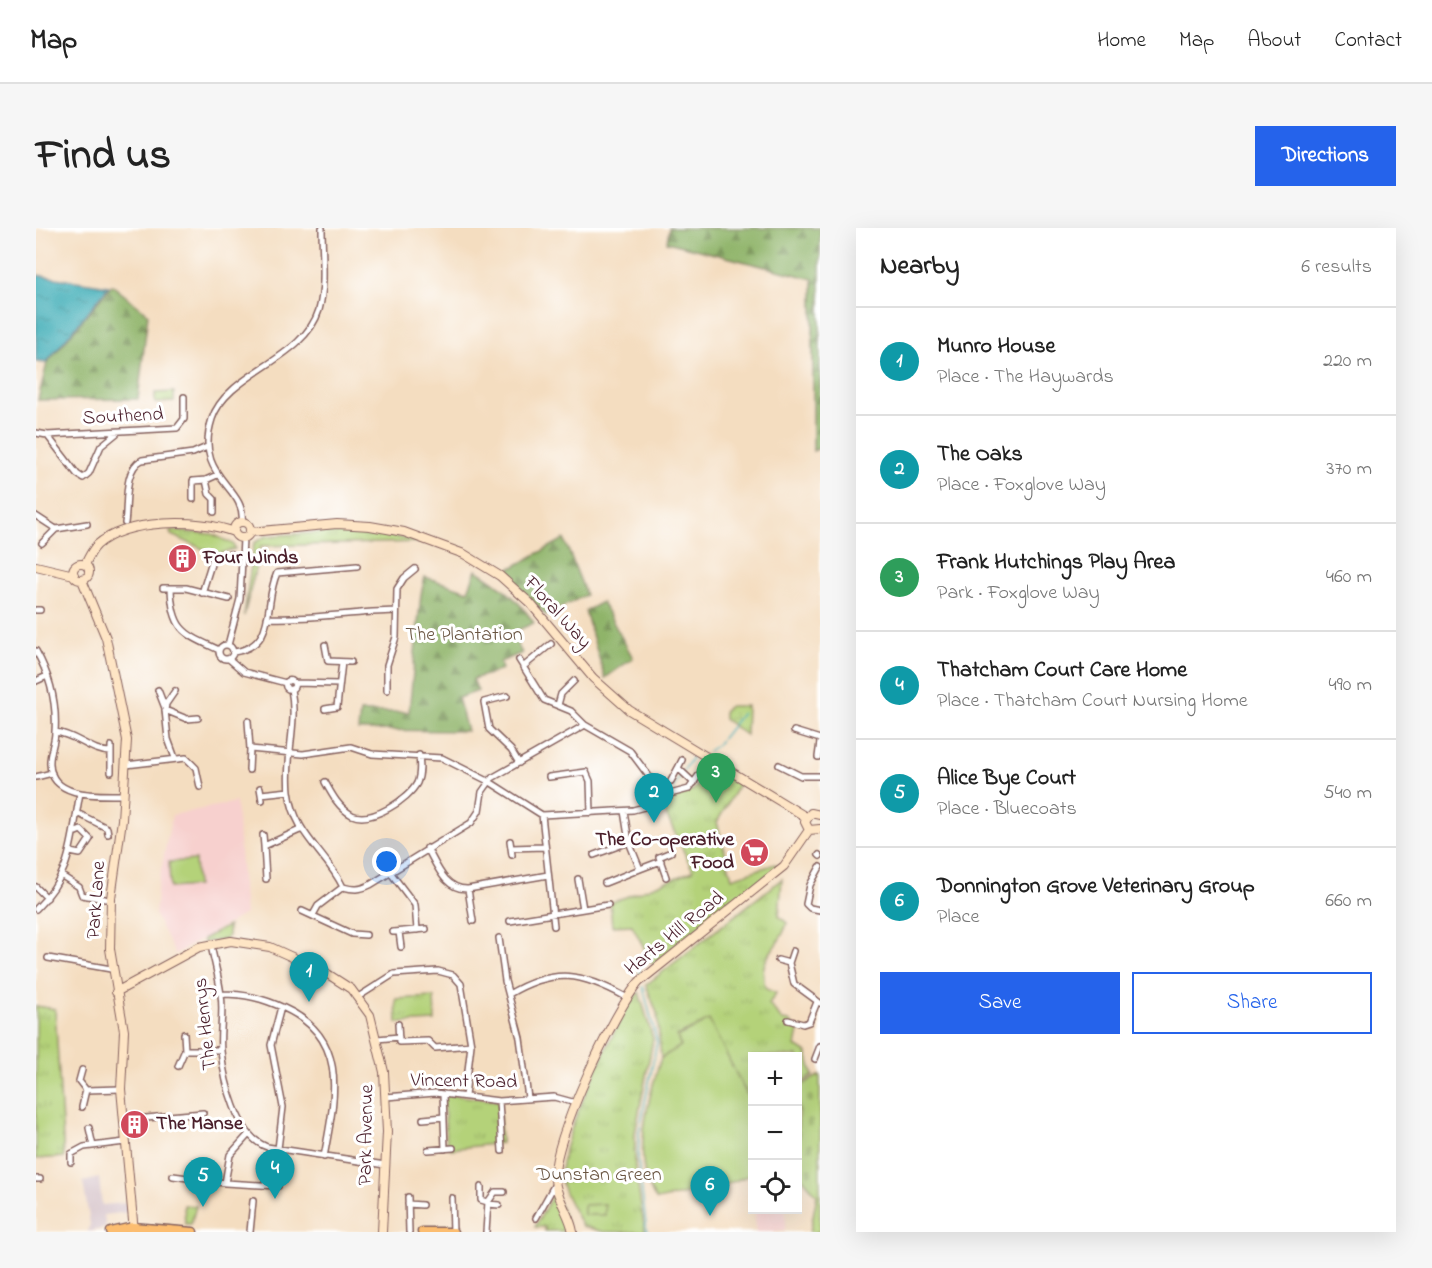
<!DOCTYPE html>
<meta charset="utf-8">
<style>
body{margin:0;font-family:"Indie Flower",sans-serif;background:#f6f6f6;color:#222}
.controls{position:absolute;right:18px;bottom:18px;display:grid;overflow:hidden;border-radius:0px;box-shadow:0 6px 24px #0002}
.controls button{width:54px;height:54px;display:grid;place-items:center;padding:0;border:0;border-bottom:2px solid #e0e0e0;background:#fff;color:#222;font:30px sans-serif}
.you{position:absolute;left:351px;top:634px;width:21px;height:21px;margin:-15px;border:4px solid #fff;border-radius:50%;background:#1a73e8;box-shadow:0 0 0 9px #1a73e833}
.badge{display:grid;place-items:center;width:39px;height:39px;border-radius:50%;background:#2563eb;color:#fff;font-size:20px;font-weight:700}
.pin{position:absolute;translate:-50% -50px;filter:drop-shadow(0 2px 3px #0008)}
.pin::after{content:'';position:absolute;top:32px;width:21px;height:18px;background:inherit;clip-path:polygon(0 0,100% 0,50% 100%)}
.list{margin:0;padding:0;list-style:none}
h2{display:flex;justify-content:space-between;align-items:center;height:78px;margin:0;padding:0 24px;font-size:26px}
h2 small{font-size:20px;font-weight:400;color:#767676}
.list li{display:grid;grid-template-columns:39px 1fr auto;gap:18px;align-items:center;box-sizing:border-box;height:108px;padding:0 24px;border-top:2px solid #e0e0e0}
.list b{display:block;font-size:22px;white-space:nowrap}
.list p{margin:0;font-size:20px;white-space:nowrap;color:#767676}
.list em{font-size:20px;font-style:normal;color:#767676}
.actions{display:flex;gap:12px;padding:18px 24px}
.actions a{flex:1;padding:14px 0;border:2px solid #2563eb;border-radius:0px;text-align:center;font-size:21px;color:#2563eb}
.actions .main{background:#2563eb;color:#fff}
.icon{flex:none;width:33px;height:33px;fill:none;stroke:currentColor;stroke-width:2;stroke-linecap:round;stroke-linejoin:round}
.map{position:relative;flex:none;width:784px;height:1004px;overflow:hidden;border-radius:0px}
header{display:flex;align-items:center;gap:36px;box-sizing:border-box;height:84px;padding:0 30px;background:#fff;border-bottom:2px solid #e0e0e0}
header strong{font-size:28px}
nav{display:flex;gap:33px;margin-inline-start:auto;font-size:21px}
.intro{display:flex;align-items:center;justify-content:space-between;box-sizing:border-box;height:144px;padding:0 36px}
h1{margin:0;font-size:42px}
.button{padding:15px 27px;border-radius:0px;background:#2563eb;color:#fff;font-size:21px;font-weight:700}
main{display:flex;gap:36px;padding:0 36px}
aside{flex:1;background:#fff;border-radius:0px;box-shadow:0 6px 24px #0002}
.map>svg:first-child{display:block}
</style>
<header>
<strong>Map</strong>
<nav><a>Home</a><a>Map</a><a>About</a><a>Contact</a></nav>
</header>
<div class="intro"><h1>Find us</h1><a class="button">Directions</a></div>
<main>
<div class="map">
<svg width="784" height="1004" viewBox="0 0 784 1004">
<defs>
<pattern id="grass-tufts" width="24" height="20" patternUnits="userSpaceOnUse" patternTransform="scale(1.5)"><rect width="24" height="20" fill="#b4d279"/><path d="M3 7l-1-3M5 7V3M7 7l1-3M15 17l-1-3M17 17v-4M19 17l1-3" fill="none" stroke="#9cb469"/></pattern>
<pattern id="forest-firs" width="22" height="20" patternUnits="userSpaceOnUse" patternTransform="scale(1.5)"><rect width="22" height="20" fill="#8fb469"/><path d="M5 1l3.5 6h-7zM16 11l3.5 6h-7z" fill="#779257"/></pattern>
<pattern id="wetland-marsh" width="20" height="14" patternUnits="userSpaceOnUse" patternTransform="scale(1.5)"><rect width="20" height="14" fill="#b4d279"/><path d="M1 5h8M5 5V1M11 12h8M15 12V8" fill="none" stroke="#9cb469"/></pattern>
<pattern id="cemetery-stones" width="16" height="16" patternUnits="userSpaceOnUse" patternTransform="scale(1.5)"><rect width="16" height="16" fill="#b4d279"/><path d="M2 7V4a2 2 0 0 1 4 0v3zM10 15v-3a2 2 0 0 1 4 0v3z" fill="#9cb469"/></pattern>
<pattern id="water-ripples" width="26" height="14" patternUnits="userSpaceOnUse" patternTransform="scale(1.5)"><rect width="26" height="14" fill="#3aabb5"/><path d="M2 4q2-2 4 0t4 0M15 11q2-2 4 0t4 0" fill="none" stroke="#338b93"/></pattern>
</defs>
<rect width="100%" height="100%" fill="#fff"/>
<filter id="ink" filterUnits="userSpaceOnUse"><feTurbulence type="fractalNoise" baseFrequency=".0167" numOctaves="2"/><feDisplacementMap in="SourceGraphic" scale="12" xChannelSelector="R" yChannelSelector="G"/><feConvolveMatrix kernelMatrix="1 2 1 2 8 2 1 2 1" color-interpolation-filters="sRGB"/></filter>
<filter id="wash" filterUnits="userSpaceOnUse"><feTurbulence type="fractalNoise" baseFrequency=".008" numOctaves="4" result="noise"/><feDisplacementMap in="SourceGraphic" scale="24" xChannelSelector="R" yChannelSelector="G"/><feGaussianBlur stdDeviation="1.35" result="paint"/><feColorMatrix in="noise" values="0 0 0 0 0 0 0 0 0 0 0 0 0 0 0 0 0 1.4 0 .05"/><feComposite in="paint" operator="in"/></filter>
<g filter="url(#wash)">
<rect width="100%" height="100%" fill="#f4ddc0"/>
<path fill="#f7d0ce" d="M200,574L209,686L139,726L119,687L121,663L136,587Z
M719,982H750L749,1002L720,1004Z"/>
<path fill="#d2bec4" d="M63,950L66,977L91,975L92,984L68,987L70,1000L52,1004L54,996L47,954Z"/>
<path fill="url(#grass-tufts)" stroke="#7f7852" stroke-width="1.5" d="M138,164V174L119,175V165Z
M134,303L176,306L197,316L199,321L173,328L172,323L135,307Z
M306,303L335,304L387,314L225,318L208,388L218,315L230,308Z
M678,541L703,556L681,594L696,650L739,636L742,639L617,737L596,697L576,698L574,675L657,643L625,576L656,563Z
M746,651L743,688L751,695C744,722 719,727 730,761L740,765L733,776L746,792L753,793L763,803L760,818L771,825L777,848L762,857V828H716V877L673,793L641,808L645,818L625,830L621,785L610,757Z
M192,698V708L189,711L168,715L167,711Z
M603,764L617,811L599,905V939L609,1004H568L546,998C540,985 527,967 525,952C521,914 574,814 592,776Z
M398,769L399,793L361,795L360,771Z
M0,778L19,781L28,929L0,931Z
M407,866L463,873L465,915L415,921L411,917Z
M518,964L531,995L528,1003H509V999H499Z"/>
<path fill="url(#forest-firs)" stroke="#6c6a4a" stroke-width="1.5" d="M633,0H784V220L777,223V51L631,14Z
M76,57L112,86L102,171L2,172L11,135Z
M528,311L550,367L510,387L468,344Z
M440,342C465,357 482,371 498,395L475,405L486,425L464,434L466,442L437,451L442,463L422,470L431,503L322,502L324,484H373L385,366L389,349L432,363Z
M566,374L597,430L569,450L549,383Z"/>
<path fill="url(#wetland-marsh)" stroke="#7f7852" stroke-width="1.5" d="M694,478H711L710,507L688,491V482Z"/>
<path fill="url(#cemetery-stones)" stroke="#7f7852" stroke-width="1.5" d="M784,847V1004H774L781,967L762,945V859Z"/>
<path fill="#b4d279" stroke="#7f7852" stroke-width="1.5" d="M159,632L161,658L134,660L133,634Z
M673,792L716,877V946L684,959L621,972C593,940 613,867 625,830L645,818L641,809Z
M569,976V987H548V977Z
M148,977L160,978L155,996H149Z"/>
<path fill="url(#water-ripples)" stroke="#426570" stroke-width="1.5" d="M0,47L73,58L10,135L0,134Z"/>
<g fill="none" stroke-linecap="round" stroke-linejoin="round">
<path stroke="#3aabb5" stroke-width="1.5" d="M672,523L681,517L706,485
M637,560L657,528
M602,738L605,748
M607,759L621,814L603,904L602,933L611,1004"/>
</g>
</g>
<g filter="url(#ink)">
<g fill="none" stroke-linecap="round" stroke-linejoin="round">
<defs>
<path id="street" d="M0,205L11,207L141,200L148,191V169
M11,207L41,246L47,250L53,245L65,218L81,205
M170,252L173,266L178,271V284
M157,271V253L170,252L181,247
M0,288L20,301L51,296
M206,294C211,258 157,251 176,191C191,145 268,132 283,82C290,57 286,26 286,0
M89,295C92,277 87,241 106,232L157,225L171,219
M6,315L20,301
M127,360H150L193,371
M135,360C136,403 149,406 183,422
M166,365L177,330L195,326
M0,382H4
M231,390C273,392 316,384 359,383
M183 424a7 7 0 1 1 14 0a7 7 0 1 1-14 0Z
M192,417L204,371L207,311
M289,417L292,433L315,434
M0,423C14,448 21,476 19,504C19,515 13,526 14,536C15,571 64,567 88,567
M198,424C242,417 227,376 241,345L321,338
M193,431L208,444L250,455
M483,432L508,472L535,483L549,497
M487,439L515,416
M249.5 457a4.5 4.5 0 1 1 9 0a4.5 4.5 0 1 1-9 0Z
M0,453L11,448
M259,455L303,456
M255,461C262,495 249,529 253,563C258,607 291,625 307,659C318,662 324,662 334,657L435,595L443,583L446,564L456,550L549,497L594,523L624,563
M122,462L129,480
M351,462V437L360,409L361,361L368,350L379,341
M471,468L448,474L453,501L475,522L483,535
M522,477L525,466L538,453
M289,481L301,479L306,434
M129,482L130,476L139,463
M212,493L214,521L267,526L315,519L336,526L406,530L454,554L506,587L597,582L612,578L624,570
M758,503L784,511
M19,504C40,506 55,524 75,524
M782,529L784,514
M139,530L132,511L129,482L151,491L162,490
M646,532L642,540L658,555
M90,537L150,530L160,540L164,559
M743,537L765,548H784
M213,542L214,521
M75,544V518
M0,549L16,545
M513,549L550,544L554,553L555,585
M635,553L642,540
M289,554C296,567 303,580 316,587C335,596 373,571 381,555C385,546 384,536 383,527
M224,560L226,572
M622.5 567a5.5 5.5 0 1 1 11 0a5.5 5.5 0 1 1-11 0Z
M225,566L253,563
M634,566L653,561L675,530
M588,583L593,614L604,641L625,633
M41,585L71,600L72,606
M506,587L518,698
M227,607L228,618
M474,613L476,627
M391,620C401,638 409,662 432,661L512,647
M475,620L508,619
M34,624L44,626L54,611L45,602L40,604
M558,627L593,614
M783,627L784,628
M784,639L774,657L770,676L774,680L784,682
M354,644L379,677L381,702
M26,648L43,659L46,667L69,671
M630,649L623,629L635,624
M230,651L228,618L266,601
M542,651L547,681
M569,655L604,641
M0,659L11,670
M432,661L437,693
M0,681C37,645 35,612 44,565
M266,683L316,706L330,707
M277,687L282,678L307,659
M474,693L572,677
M357,704L390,701
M363,704L365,719
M463,710L469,753L484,810L492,870
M175,717C178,733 183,750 185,767C188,785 183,804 185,823C188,852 201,909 231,919L349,937
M757,723L753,735L758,756L784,775
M12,730L75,741
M742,732L753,735
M185,766C209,766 226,770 248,780C314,810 299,869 288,929
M473,766C519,739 546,745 590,769
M322,769L358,746L402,743L417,747L425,756L435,817L429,868
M752,792L767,796L773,794L781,774
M362,796L363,814L392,813L399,820L435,817
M148,806L149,822H185
M341,811L363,809
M779,831L784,818
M142,838L149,822
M46,842L43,853L50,862L85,861
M407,866L409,921
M350,869L399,865L463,873L518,869L540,875
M463,873L466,923
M46,879L50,862
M387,891L408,889
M87,892L167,885
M53,900L57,918
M242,921L247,879L235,817L245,779
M392,922L417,920
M35,934V926L48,919L89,914
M137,948L189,955L194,927L212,907
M0,951H4
M189,955L242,958
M445,959V972L452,974
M372,969L373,1004
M416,970L417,1004
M372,976L386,977
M452,976L463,977
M500,990L519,956
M214,1004L217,973
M450,1004L452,974L459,964H468"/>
<path id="secondary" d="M198 302a8 8 0 1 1 16 0a8 8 0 1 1-16 0Z
M214,304L301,296L334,298L368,304L428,326L464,348L494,375L557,450L593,482L770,589
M37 344a8 8 0 1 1 16 0a8 8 0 1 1-16 0Z
M49,337C52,330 55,323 61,317C90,291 163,290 198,304
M0,338L38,347
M46,352L70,410L91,512L86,592L75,670L74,721L88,803L85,861L98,1004
M784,587L775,585L769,594L773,602L784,601
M80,764L163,719L195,713L234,719L287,743L315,761L334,787L348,844L351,904L346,1004
M537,1004C534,986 520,970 519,952C515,915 578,783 603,754L748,638L773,602"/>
<path id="primary" d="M75,1004L97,999L157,1004
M386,1004H417"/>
</defs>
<use href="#street" stroke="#86625f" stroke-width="8"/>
<use href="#secondary" stroke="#86625f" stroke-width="10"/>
<use href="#primary" stroke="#86625f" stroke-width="11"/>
<use href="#street" stroke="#fff" stroke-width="5"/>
<use href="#secondary" stroke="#fee5c5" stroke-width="8"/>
<use href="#primary" stroke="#fcbd6f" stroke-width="8"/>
</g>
</g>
<defs>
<symbol id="building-disc" viewBox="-11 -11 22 22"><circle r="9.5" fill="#d1495b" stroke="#fff"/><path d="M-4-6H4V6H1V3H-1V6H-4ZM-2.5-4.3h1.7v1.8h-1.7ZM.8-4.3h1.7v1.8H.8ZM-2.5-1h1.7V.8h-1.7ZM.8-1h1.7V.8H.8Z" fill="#fff"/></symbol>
<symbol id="supermarket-disc" viewBox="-11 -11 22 22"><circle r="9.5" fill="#d1495b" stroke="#fff"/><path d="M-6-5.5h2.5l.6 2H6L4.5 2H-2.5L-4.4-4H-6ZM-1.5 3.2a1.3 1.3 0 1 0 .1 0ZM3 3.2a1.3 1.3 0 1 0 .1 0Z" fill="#fff"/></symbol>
</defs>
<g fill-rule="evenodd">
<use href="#building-disc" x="130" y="314" width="33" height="33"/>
<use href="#supermarket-disc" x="702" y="608" width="33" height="33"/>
<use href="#building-disc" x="82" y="880" width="33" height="33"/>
</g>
<g text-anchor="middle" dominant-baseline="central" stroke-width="6" stroke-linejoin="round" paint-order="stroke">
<g font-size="20" fill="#4a1f2b" stroke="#fff">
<text transform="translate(87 189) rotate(-3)">Southend</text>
<text transform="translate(521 385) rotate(48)">Floral Way</text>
<text transform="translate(61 672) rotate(-86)">Park Lane</text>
<text transform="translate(639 706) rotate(-39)">Harts Hill Road</text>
<text transform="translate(170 796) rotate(-96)">The Henrys</text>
<text transform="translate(428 854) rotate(1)">Vincent Road</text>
<text transform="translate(331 907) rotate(-89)">Park Avenue</text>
</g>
<g font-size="20" font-weight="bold" fill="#4a1f2b" stroke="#fff" text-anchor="start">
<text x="167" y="330">Four Winds</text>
<text x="698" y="612" text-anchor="end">The Co-operative<tspan x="698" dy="23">Food</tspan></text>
<text x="120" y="896">The Manse</text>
</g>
<g font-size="20" fill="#6a5542" stroke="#fff">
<text x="428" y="407">The Plantation</text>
<text x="563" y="947">Dunstan Green</text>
</g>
</g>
</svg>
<div class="controls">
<button>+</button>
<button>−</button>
<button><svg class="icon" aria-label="locate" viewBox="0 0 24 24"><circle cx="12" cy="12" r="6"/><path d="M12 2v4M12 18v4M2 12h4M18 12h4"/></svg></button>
</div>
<div class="you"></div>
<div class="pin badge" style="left:273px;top:774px;background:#0f9aa8">1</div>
<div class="pin badge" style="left:618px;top:595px;background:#0f9aa8">2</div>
<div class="pin badge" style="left:680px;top:575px;background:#2e9e5b">3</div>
<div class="pin badge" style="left:239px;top:971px;background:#0f9aa8">4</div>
<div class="pin badge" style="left:167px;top:979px;background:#0f9aa8">5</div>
<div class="pin badge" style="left:674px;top:988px;background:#0f9aa8">6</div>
</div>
<aside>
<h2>Nearby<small>6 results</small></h2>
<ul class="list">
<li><span class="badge" style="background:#0f9aa8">1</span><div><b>Munro House</b><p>Place · The Haywards</p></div><em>220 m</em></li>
<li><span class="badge" style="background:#0f9aa8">2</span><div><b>The Oaks</b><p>Place · Foxglove Way</p></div><em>370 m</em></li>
<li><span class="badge" style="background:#2e9e5b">3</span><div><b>Frank Hutchings Play Area</b><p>Park · Foxglove Way</p></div><em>460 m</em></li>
<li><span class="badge" style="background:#0f9aa8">4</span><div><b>Thatcham Court Care Home</b><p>Place · Thatcham Court Nursing Home</p></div><em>490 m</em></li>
<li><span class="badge" style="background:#0f9aa8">5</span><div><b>Alice Bye Court</b><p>Place · Bluecoats</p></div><em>540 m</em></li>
<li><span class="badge" style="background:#0f9aa8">6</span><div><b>Donnington Grove Veterinary Group</b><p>Place</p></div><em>660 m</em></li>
</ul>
<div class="actions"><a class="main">Save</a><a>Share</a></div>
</aside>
</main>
